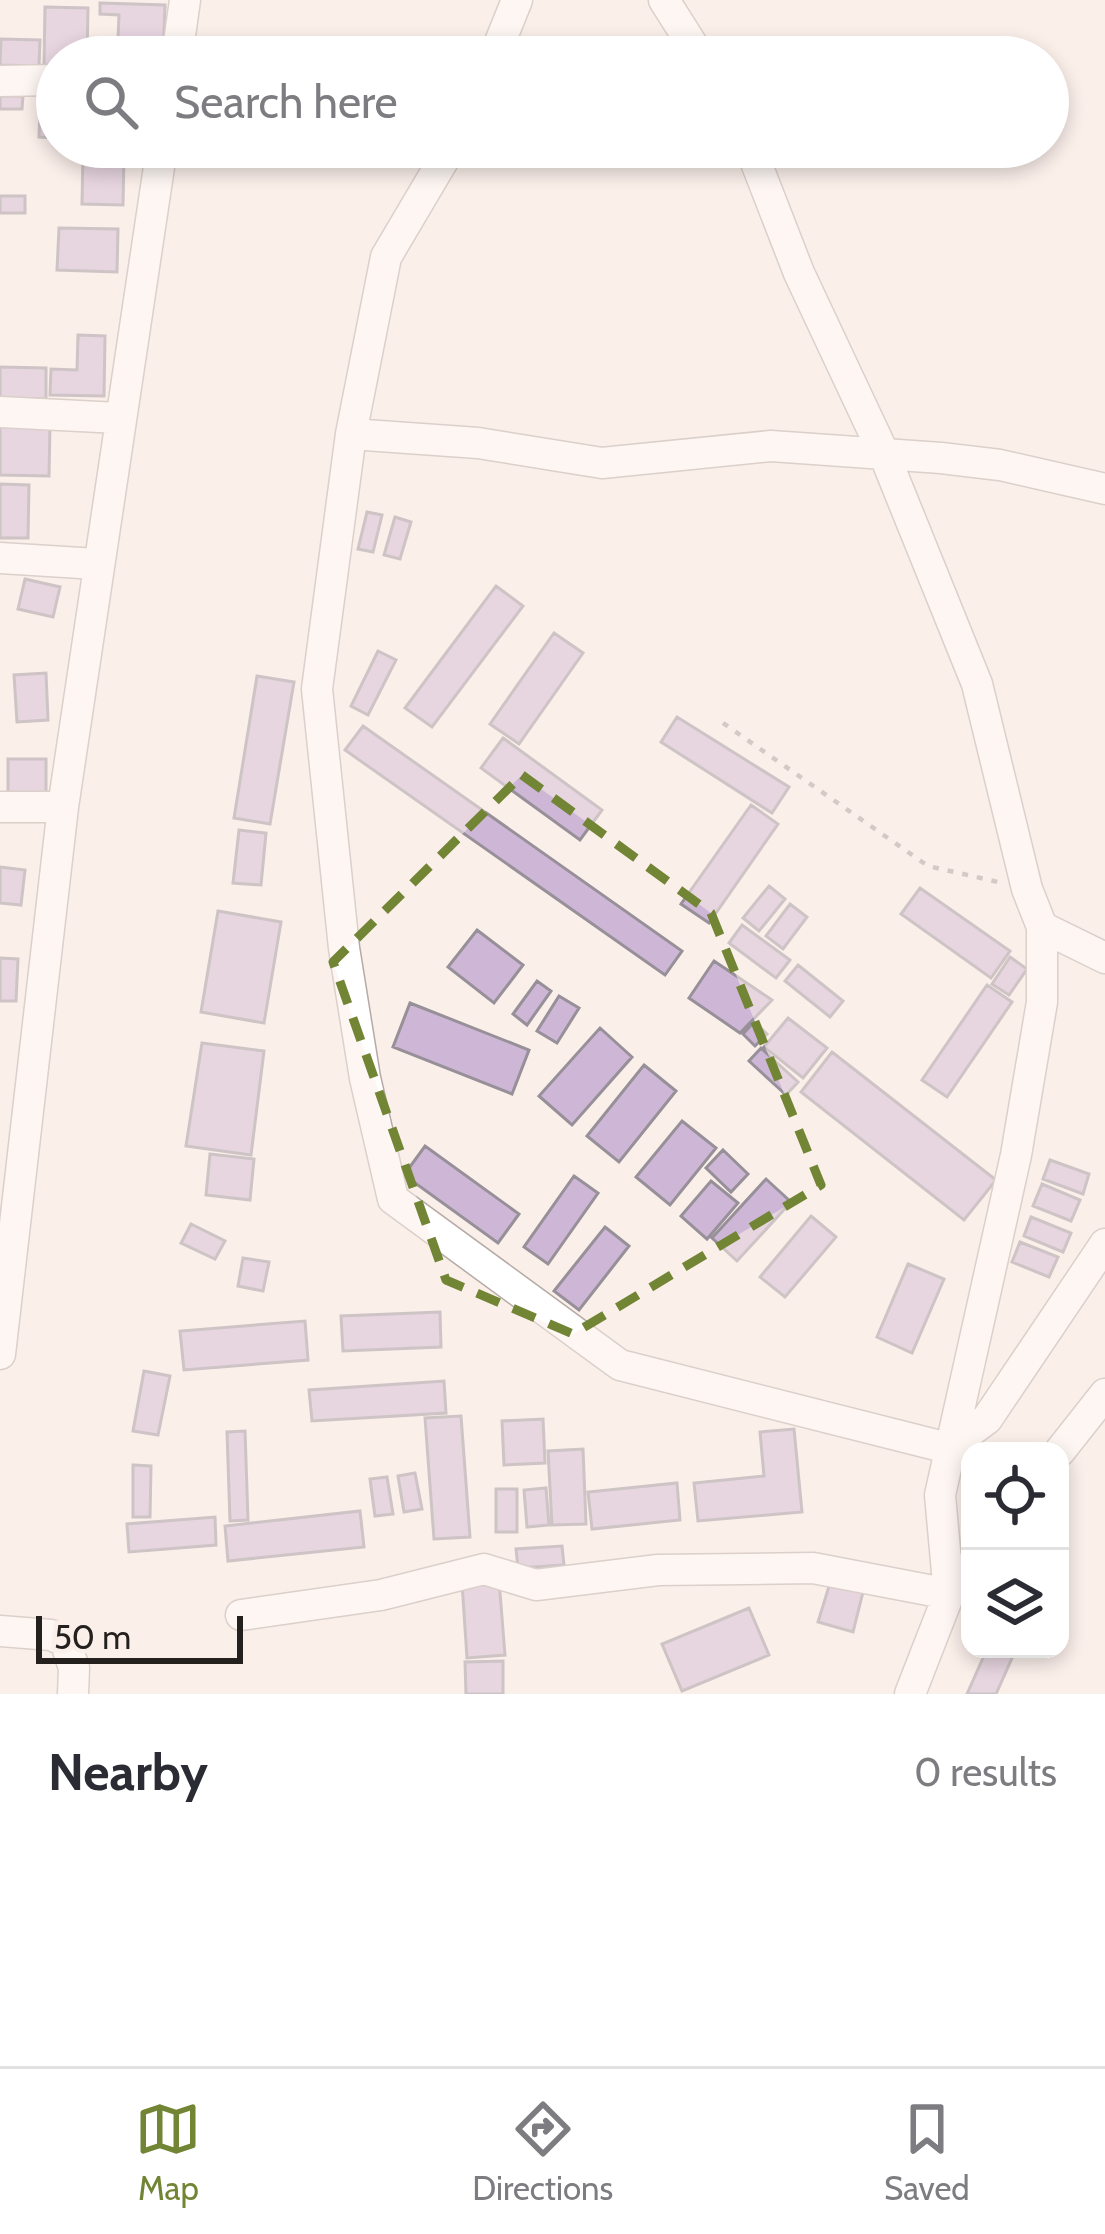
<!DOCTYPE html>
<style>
body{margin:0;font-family:Cabin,sans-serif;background:#f7f7f7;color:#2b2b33}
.controls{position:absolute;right:36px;bottom:36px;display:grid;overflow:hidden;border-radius:24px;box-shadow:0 6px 18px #0003}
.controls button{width:108px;height:108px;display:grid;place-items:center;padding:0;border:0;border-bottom:3px solid #e1e1e2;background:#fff;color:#2b2b33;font:60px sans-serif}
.scale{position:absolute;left:36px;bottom:30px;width:207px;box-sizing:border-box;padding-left:12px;border:6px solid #24201e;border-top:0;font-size:33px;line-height:42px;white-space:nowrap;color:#24201e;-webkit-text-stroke:9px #fbefea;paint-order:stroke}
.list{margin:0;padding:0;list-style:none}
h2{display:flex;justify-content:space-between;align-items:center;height:156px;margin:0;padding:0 48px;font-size:51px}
h2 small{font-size:39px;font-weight:400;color:#7c7c81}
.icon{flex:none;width:66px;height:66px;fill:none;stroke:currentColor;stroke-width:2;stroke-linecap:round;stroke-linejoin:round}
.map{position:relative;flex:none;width:1105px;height:1694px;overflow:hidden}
.search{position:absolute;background:#fff;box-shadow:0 6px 18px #0003;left:36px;right:36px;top:36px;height:132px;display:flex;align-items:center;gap:30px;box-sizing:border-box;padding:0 42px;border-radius:66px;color:#7c7c81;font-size:45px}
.sheet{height:372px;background:#fff}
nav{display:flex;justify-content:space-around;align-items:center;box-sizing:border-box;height:168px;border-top:3px solid #e1e1e2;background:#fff;font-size:33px;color:#7c7c81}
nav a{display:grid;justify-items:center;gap:6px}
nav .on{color:#728535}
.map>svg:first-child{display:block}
</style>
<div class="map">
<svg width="1105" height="1694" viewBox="0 0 1105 1694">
<rect width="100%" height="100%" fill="#fbefea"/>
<path fill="#ceb7d6" stroke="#979099" stroke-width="3" d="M100,3L165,5L163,57H141V39H118L119,15L100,14Z
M45,7L88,8L87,57H57V66L44,65Z
M1,39L40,40L39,66L0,65Z
M41,87H57V138L39,137Z
M0,96H23L22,109H0Z
M83,154L124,155L123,205L82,204Z
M0,196H25V213H0Z
M59,228L118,229L117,272L57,270Z
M78,335L105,336L104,396L50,395L51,369L77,370Z
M0,367L46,368V399L0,398Z
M0,423L50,424L49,476L0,475Z
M0,484L29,485L28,538H0Z
M367,512L382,515L373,552L358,549Z
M395,517L411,522L400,559L384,555Z
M25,579L60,587L53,617L18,609Z
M496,586L523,606L432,727L405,708Z
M554,633L583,653L519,744L490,724Z
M378,651L396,660L368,715L351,706Z
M46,673L48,720L17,722L14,675Z
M257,676L294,682L270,824L234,818Z
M677,717L789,787L772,813L661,742Z
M363,726L682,951L665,975L345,750Z
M503,738L602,810L580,840L481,768Z
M8,759H46V798H8Z
M751,805L778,824L709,923L681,904Z
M239,830L266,833L261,885L233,883Z
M0,867L25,870L21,905L0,903Z
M769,886L785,899L759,931L743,918Z
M920,888L1010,951L991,978L901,914Z
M790,904L807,917L783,949L766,936Z
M218,911L281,922L264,1023L201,1012Z
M742,925L790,960L776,978L729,943Z
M477,930L523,965L494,1003L448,967Z
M1010,957L1027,969L1009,995L992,984Z
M0,958L18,959L16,1001H0Z
M714,961L772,1000L740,1033L689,998Z
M798,965L843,1001L830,1017L785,981Z
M537,981L551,991L527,1025L513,1014Z
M987,985L1012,1002L947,1097L922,1080Z
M559,996L579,1008L557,1043L537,1031Z
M410,1003L529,1050L512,1094L393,1047Z
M788,1018L827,1048L803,1078L764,1047Z
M754,1022L767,1034L755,1046L743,1034Z
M600,1028L632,1057L572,1125L539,1096Z
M202,1043L264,1051L251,1155L186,1146Z
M761,1048L798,1082L786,1095L749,1061Z
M832,1052L996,1180L964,1220L801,1092Z
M644,1065L676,1091L619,1162L587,1136Z
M682,1121L716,1148L670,1205L636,1177Z
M425,1146L519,1214L498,1243L404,1175Z
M723,1150L748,1174L731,1192L706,1168Z
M210,1154L254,1159L250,1200L206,1195Z
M1050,1160L1089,1174L1083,1194L1043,1179Z
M574,1176L598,1193L548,1264L524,1247Z
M766,1179L791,1202L737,1261L712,1238Z
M711,1181L738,1203L707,1239L681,1216Z
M1042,1184L1080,1200L1071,1221L1033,1206Z
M811,1216L836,1237L785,1297L760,1277Z
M1031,1217L1071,1233L1063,1252L1024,1236Z
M191,1224L225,1241L215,1259L181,1243Z
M605,1227L629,1246L579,1310L554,1291Z
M1020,1242L1058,1257L1049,1277L1012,1262Z
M243,1258L269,1262L263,1291L238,1286Z
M908,1264L944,1279L912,1353L877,1337Z
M440,1312L441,1347L343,1351L341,1316Z
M305,1321L308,1360L184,1370L180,1331Z
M144,1371L170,1376L158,1435L133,1431Z
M444,1381L446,1413L312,1421L309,1390Z
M461,1416L470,1537L434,1539L425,1418Z
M543,1419L545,1463L504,1465L502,1421Z
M794,1429L802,1512L698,1521L694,1483L764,1476L760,1432Z
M245,1431L248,1520L230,1521L227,1432Z
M583,1449L586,1524L552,1525L548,1451Z
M133,1465L151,1466L150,1517H133Z
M415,1473L422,1509L404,1512L398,1476Z
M387,1477L393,1514L375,1516L370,1479Z
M677,1483L680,1520L592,1529L588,1492Z
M546,1488L549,1525L527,1527L524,1490Z
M496,1489H517V1532H496Z
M360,1511L364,1547L228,1561L225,1526Z
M215,1517L216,1545L129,1552L127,1524Z
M562,1546L564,1565L518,1568L516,1549Z
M499,1580L505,1655L467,1658L462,1583Z
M830,1583L863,1592L853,1632L818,1622Z
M749,1608L769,1655L682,1691L662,1644Z
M987,1649H1016L996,1694H967Z
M503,1661V1694H466L465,1662Z"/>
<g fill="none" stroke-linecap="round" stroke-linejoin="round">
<defs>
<path id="minor" d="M664,0L700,57
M177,57L185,0
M494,57L517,0
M0,81L57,80
M451,147L386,257L351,434L317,689L344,948L365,1078L393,1199L620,1365L948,1448L987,1419L1105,1244
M0,412L119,418
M351,434L478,443L602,463L771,446L941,458L1000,465L1105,489
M0,558L97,564
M0,807H63
M1042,927L1105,958
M0,1354L63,807L162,147
M1060,1451L1105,1394
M241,1615L381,1595L484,1569L536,1585L658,1570L813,1568L949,1594L940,1495L1016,1155L1042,1002V927L1027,889L977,684L884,454L799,273L750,147
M0,1631L51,1635L65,1641L74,1668L73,1694
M910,1694L949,1594L970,1566"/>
</defs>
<use href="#minor" stroke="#b5aaa5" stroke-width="33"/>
<path stroke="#a59c99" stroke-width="4.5" stroke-dasharray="6 9" stroke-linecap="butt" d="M723,723L928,866L998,882"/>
<use href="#minor" stroke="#fff" stroke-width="30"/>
</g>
<path d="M0 0H1105V1694H0ZM522,775L711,913L821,1185L573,1334L446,1280L333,962Z" fill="#fbefea" fill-opacity=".55" fill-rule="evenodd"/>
<path fill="none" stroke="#728535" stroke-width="9" stroke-dasharray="24 15" stroke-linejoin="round" d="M522,775L711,913L821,1185L573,1334L446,1280L333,962Z"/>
</svg>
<div class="controls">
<button><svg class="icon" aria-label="locate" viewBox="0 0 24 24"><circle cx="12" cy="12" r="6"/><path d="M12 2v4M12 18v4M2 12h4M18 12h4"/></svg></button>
<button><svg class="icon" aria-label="layers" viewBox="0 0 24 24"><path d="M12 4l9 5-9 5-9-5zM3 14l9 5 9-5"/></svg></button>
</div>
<div class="scale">50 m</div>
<div class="search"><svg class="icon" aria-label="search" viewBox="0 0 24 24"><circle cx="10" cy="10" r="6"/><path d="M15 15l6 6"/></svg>Search here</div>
</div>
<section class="sheet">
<h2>Nearby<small>0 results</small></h2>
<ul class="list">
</ul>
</section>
<nav>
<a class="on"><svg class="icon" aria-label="map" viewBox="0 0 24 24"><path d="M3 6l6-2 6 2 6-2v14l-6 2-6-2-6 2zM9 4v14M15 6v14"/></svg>Map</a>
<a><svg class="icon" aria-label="directions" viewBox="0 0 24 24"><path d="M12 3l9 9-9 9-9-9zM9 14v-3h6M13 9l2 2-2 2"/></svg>Directions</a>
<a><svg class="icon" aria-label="saved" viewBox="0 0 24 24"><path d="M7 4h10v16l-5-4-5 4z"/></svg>Saved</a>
</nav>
